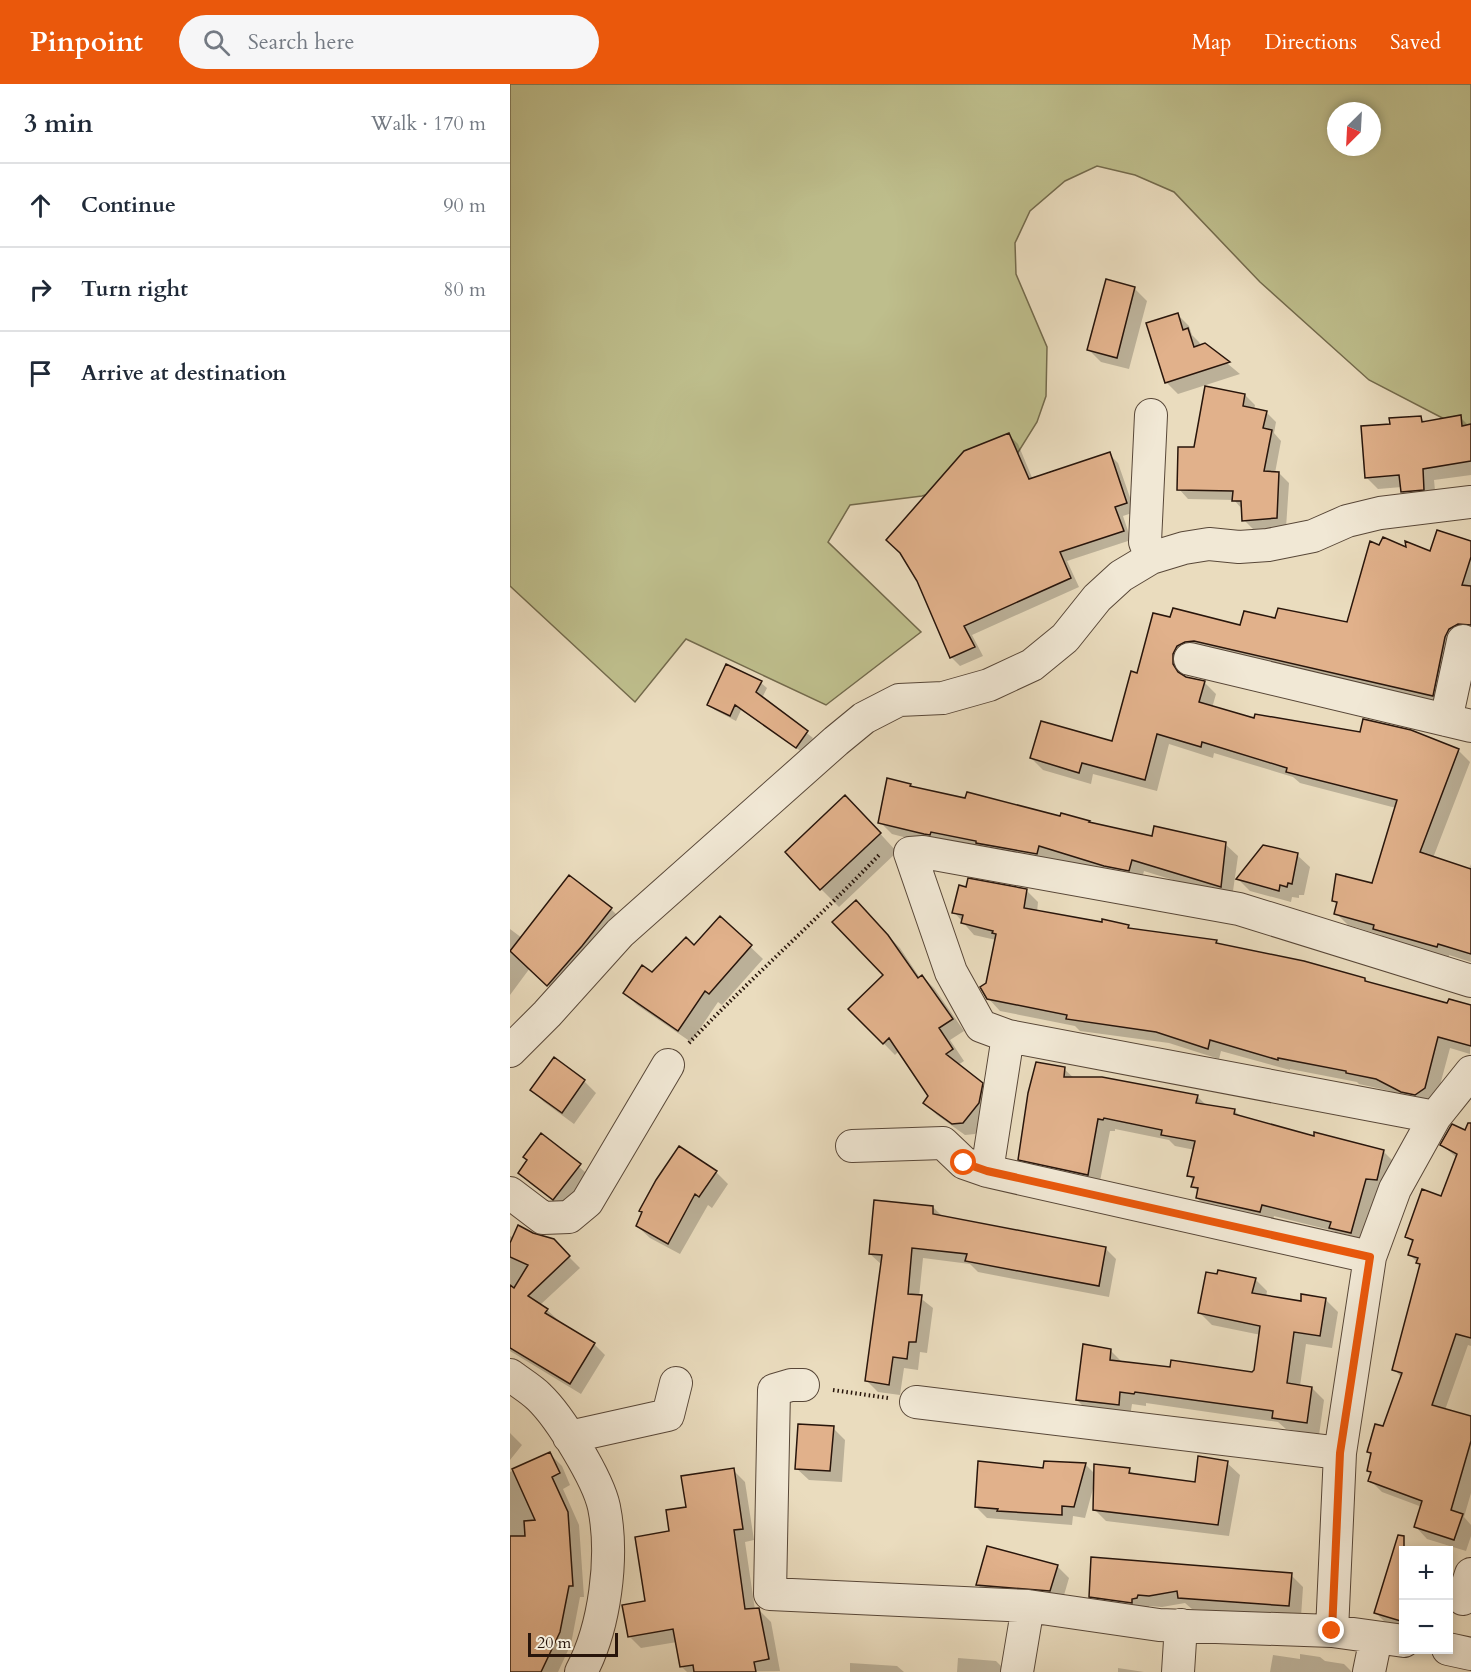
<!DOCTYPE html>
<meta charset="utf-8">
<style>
body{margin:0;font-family:Cardo,serif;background:#f6f6f7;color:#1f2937}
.controls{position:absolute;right:18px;bottom:18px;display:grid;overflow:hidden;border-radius:0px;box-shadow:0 3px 9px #0003}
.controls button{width:54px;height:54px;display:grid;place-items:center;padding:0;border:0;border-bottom:2px solid #e0e1e3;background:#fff;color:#1f2937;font:30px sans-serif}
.compass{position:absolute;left:817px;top:18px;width:54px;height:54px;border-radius:50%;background:#fff;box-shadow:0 3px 9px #0003;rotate:204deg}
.scale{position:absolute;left:18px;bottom:15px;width:90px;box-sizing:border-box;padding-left:6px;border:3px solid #28150b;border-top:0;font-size:16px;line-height:21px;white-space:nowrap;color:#28150b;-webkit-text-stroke:4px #f1e8d5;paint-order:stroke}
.stop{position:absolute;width:18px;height:18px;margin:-14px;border:4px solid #ea580c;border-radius:50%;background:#fff}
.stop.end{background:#ea580c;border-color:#fff;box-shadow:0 2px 6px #0008}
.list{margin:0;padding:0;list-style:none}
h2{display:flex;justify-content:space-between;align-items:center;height:78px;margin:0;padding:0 24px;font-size:26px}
h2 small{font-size:20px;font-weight:400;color:#747a83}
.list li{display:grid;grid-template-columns:39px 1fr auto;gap:18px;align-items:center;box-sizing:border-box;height:84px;padding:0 24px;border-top:2px solid #e0e1e3}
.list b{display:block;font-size:22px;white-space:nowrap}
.list em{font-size:20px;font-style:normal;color:#747a83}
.icon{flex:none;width:33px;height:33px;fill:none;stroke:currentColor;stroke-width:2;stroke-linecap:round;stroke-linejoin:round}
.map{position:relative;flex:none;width:961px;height:1588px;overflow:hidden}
header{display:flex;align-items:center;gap:36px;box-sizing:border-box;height:84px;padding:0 30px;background:#ea580c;color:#fff}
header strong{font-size:28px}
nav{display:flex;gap:33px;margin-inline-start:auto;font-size:21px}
.search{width:420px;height:54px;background:#f6f6f7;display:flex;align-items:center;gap:15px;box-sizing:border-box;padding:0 21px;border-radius:33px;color:#747a83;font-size:22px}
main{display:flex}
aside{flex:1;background:#fff}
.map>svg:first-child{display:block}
</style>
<header>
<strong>Pinpoint</strong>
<div class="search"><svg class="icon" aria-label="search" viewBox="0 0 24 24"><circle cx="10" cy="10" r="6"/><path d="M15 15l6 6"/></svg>Search here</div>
<nav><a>Map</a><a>Directions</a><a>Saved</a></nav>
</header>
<main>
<aside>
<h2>3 min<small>Walk · 170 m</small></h2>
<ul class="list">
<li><svg class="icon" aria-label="ahead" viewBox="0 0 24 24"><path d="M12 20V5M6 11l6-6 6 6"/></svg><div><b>Continue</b></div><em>90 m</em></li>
<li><svg class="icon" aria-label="right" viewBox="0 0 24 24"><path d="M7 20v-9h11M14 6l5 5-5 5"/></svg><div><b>Turn right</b></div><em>80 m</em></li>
<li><svg class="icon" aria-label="arrive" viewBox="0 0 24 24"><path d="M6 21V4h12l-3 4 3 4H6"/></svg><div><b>Arrive at destination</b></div></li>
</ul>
</aside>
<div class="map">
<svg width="961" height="1588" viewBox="0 0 961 1588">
<rect width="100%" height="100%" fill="#eadcbe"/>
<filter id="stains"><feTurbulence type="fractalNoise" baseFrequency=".00333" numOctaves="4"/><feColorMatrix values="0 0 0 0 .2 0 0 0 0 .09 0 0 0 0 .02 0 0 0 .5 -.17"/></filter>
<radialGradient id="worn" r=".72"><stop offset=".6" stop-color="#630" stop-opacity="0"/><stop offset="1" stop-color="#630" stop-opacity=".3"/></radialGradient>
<path fill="#bebe8c" stroke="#736a4c" stroke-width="1.5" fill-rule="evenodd" d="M0,0H961V347L944,340L859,296L750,198L664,108L625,91L587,82L555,97L520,127L505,159L506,190L537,263L536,312L527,338L507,370L465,395L412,412L340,421L318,458L411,548L316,621L176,555L125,618L0,502ZM826,27H862V63H826Z"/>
<path fill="#0003" d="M625,205L637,217L619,285L591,278L579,266Z
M668,231L679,242L682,251L689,258L691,262L695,261L730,290L668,310L656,298Z
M735,311L745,321L744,326L756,328L766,338L764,349L771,357L765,389H769L779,399L776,444L744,446L734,436L733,426L724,416L678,415L669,405L685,365Z
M910,333L916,339L950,333L957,340L961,339V391L924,396L926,417L904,420L892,408V403L868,405L856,393L882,341Z
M499,351L508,360L523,396L599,370L608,379L625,428L613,432L621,456L557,477L569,503L462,551L473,572L450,582L442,574L409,496Z
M961,458V551L934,623L674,583V593L694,598L706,610L702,624L745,636L948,666L960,678L923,774L959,785L961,780V878L939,871V874L876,857L871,851L838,841L826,829L828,821L823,817L863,801L886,724L790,699L783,693L704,669L703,674L659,660L647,707L583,690L581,700L533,686L521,674L603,659L628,591L661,535L732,543L766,535L838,540L870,463L921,469Z
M251,599L257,604L252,614L303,654L292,668L231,626L226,637L205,626L199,621Z
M400,701L403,704L579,738L643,754L715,760L728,772L722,814L634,787L631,798L608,794L541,774L539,782L428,762L382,750L370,738Z
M353,731L387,768L329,823L311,805Z
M787,771L800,783L794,811H789V814L782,813L781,818L740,807L728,795Z
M516,806L528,818L527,828L618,842L622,846L706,857L710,862L855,895L859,900L938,921L961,924L960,970L940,964L926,1016L905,1020L880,1007L849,1000L847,998L780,985V986L711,967L709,975L659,959L570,947L565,942L490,927L478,914V899L486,856L464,851L444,828Z
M101,825L110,834L48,910L20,884L0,911V845L12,854Z
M357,830L390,864L410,894L412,892L424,904L454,947L440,956L454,977L448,981L484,1012L481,1031L465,1050L455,1051L427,1031L415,1019L420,1012L389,967L385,971L340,925L375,892Z
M210,834L253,875L212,921L208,918L181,958L127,921L115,909L184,863Z
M554,985L564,994L687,1012L697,1022L724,1026L731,1033L805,1054V1049L874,1068L886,1080L879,1108L868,1106L853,1160L833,1156L824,1147L764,1132L762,1139L699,1126L687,1114L689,1108L683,1102L684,1097L678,1091L685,1066L665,1062L659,1056L605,1045V1047H600L589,1102L522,1087L510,1075Z
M74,997L86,1009L64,1040L34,1018L22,1006Z
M961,1050V1262L958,1261L935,1326L961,1334V1409L954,1433L961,1441V1452L956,1467L917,1455L906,1443L912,1423L872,1408L860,1396L862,1390L858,1386L862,1372L858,1368L874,1344L892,1294L884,1285L911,1182L899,1170L903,1159L897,1152L932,1114L947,1074L932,1061Z
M32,1051L82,1094L56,1127L22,1101L10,1089L18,1077Z
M170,1064L206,1088L218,1100L202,1124L198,1121L170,1170L140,1154L127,1142Z
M423,1123L434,1134L595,1164L606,1175L599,1213L468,1188L460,1180L413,1174L409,1213L423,1224L417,1269L410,1268L408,1286L394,1284L390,1311L368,1308L357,1297L372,1181L360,1170Z
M22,1150L43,1157L70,1184L30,1221L37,1226L48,1236L47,1238L84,1260L95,1271L71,1310L0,1267V1152L4,1154Z
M745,1195L757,1207L756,1213L792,1218L816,1216L828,1228L822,1264L796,1260L790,1302L802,1304L814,1316L809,1351L776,1345L768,1338L636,1319V1322L622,1320L620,1333L579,1328L567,1316L600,1266L612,1278L662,1285L742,1289L745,1287L751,1251L702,1241L690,1229Z
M323,1344L335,1356L332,1398L299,1396L286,1384Z
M0,1349L12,1361L0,1376Z
M40,1370L52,1382L60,1401L53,1405L69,1441L74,1513H70L61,1560L48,1588H0V1388Z
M535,1378L576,1381L586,1391L619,1386L624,1391L686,1399L717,1379L730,1391L719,1452L596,1437L584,1425V1401L575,1434L563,1432L562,1441L477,1434L466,1423L535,1385Z
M223,1386L235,1398L244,1456L235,1458L245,1526H249L261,1538L270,1587L177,1588L171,1582L167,1558L131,1564L119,1552L137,1518L161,1448L178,1424Z
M547,1482L559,1494L552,1518L480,1513L468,1501Z
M781,1491L793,1503L791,1533L682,1525L675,1519L652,1523L639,1522V1525L593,1524L581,1512Z
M894,1505V1545L877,1540L865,1528Z
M790,1570L810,1573L815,1577L834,1580L842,1588H760L763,1571L790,1575Z
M448,1574L486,1577L497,1588H447Z
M340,1579L387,1582L394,1588H340Z
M608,1584L634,1588H608Z"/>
<path fill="#e1b18b" stroke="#28150b" stroke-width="1.5" d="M596,195L625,203L607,274L577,266Z
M668,229L673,246L678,244L684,263L695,259L720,278L655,299L636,239Z
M695,302L735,310L733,322L757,327L753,344L762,346L754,387L769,388L767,434L732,437L731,417H722L723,407L667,406L668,363H684Z
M951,331L952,342L961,340V377L913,385L914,406L891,408L889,391L855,394L851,342L880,340L879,334L911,332L912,338Z
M499,349L519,395L600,368L617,419L605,423L614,447L550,468L561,494L454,542L465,563L440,574L407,497L390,469L376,456L454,367Z
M927,446L961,457V473L952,501L961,502V541L948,540L939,545L935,553L923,612L684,557L675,558L667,562L663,570V580L668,588L676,593L695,597L689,618L744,634L745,630L850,648L853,635L901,646L949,665L910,768L961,785V870L928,860L927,863L863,845L864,841L824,830L827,818L822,817L826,790L862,799L887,716L776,688L777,684L692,658L691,663L647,650L635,696L572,679L569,689L520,674L531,637L602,657L621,587L627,589L643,529L660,533L663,524L730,541L734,527L765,534L768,524L837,538L860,457L869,461L873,453L896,463L895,457L920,467Z
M216,580L252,597L246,608L298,647L286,664L225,621L220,632L197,621Z
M377,694L401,700L400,702L455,714L457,708L550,732L551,729L580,737L579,738L642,752L644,742L716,758L711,803L622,776L619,787L594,782L529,762L527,770L466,759V757L421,748L420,751L414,750L368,739Z
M335,711L371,749L310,806L275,768Z
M753,761L788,769L782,800L778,799L777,803L770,801L769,807L726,795Z
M59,791L102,824L72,862L37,902L0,867Z
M458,794L517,805L514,824L592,838V835L619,841L618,844L707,856L706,859L794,877L855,894V897L937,919L939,915L961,921V962L928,953L915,1004L905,1011L891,1008L866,995L836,989V987L768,974V976L700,956L698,965L646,948L556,935L557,931L477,915L470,903L476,899L486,850L482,849L483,847L451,839L453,831L442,829L449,801L456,803Z
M346,816L378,851L408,894L412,891L443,935L429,944L443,965L436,970L473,999L469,1019L453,1039L442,1040L413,1019L418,1012L379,954L373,960L338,925L373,891L322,838Z
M210,832L242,861L199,910L195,907L168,947L113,909L132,881L142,888L176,853L184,861Z
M44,973L75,996L52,1029L20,1006Z
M526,978L555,983L554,993H592L688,1011L686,1019L725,1025L724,1030L804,1052V1048L874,1066L867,1096L856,1095L841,1149L819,1144L821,1138L752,1121L750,1128L686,1114L688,1104L681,1103L684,1093L677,1092L685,1057L651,1051L652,1046L594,1034L593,1036L588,1035L578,1091L508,1076L518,1009Z
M958,1039H961V1254L946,1250L922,1321L961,1332V1357L941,1426L953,1430L944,1456L904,1443L912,1417L858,1397L861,1388L857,1387L861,1369L857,1368L865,1340L873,1342L892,1289L882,1286L910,1180L906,1179L908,1174L898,1171L903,1156L895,1153L912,1105L931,1112L947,1070L930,1061L942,1040L955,1046Z
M31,1049L71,1080L43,1116L8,1089L17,1076L13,1073Z
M169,1062L207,1087L189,1113L185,1110L158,1160L126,1142L132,1128L129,1127L146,1096Z
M364,1116L423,1122V1130L596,1163L589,1202L455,1177L457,1170L402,1164L398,1210L412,1211L406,1258H399L397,1275L383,1273L379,1301L355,1297L372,1171L359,1170Z
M8,1141L23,1149L44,1155L60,1172L18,1212L38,1225L35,1229L85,1259L60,1300L0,1264V1201L4,1204L18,1181L0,1173V1159Z
M708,1186L746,1194L742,1209L791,1217V1210L816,1214L810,1252L784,1248L777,1299L802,1303L797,1339L762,1334L763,1327L625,1308L624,1310L610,1308L609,1321L566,1316L573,1260L601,1265L600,1276L660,1283L661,1276L742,1288L744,1286L750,1242L688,1229L696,1188L707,1190Z
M288,1340L324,1342L320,1387L285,1385Z
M40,1368L50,1389L42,1393L58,1428L63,1502H59L50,1548L31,1588H0V1452H15L14,1437L25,1436L2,1385Z
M688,1372L718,1377L708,1441L583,1426L584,1380L620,1384L619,1389L685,1398Z
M468,1377L533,1384L534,1377L576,1379L564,1423L552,1422V1431L487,1427L488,1425L465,1423Z
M224,1384L233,1445L224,1446L235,1525L249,1524L259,1575L244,1578L246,1588H184L183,1581L170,1583L163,1545L118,1553L112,1521L135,1517L125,1453L159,1447L156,1426L176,1423L171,1392Z
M888,1451L894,1452V1538L864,1529Z
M477,1462L548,1481L540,1507L466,1501Z
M581,1473L782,1489L779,1522L668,1514L667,1507L639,1512L628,1511L627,1514L622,1515V1519L579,1513Z"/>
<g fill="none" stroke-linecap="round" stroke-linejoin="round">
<defs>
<path id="street" d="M641,331L635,458L641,474
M680,575L961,642
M936,636L953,557
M498,952L477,1087L860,1173
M0,967L37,930L110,849L326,657L354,634L389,616L433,614L479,601L522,581L555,554L587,514L611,492L641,474L674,464L699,460L729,463L758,461L803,452L837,437L870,429L961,418
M925,1033L498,952L471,942L441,888L400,769L413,768L729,825L961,897
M342,1062L433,1059L454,1079L477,1087
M0,1109L33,1134L59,1133L77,1118L158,981
M0,1291C9,1298 21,1305 29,1313C50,1333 88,1395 94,1423C104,1473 95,1543 71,1588
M293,1301H281L264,1306L260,1510L518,1522L649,1541L822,1547L894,1557
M406,1318L830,1369
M59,1353L158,1331L166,1299
M953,1515L961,1490
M822,1547L830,1369L860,1173L885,1105L925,1033L961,988
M938,1565L961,1570
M507,1588L518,1522
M668,1588L671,1541
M859,1588L866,1554"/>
</defs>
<use href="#street" stroke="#584738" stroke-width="34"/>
<path stroke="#28150b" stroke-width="4" stroke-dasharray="1.5 3" stroke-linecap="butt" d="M179,959C241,894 308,835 370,770
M323,1306L378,1314"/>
<use href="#street" stroke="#f1e8d5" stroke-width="32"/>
</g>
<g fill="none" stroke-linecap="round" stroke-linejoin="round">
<path stroke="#ea580c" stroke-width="8" d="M454,1079L477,1087L860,1173L830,1369L822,1547"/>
</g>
<rect width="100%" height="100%" filter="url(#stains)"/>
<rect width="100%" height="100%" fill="url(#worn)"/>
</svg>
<div class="controls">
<button>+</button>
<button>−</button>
</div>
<svg class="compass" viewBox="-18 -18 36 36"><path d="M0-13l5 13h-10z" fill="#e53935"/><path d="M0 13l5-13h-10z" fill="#747a83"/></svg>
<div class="scale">20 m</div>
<div class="stop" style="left:454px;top:1079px"></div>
<div class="stop end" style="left:822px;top:1547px"></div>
</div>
</main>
